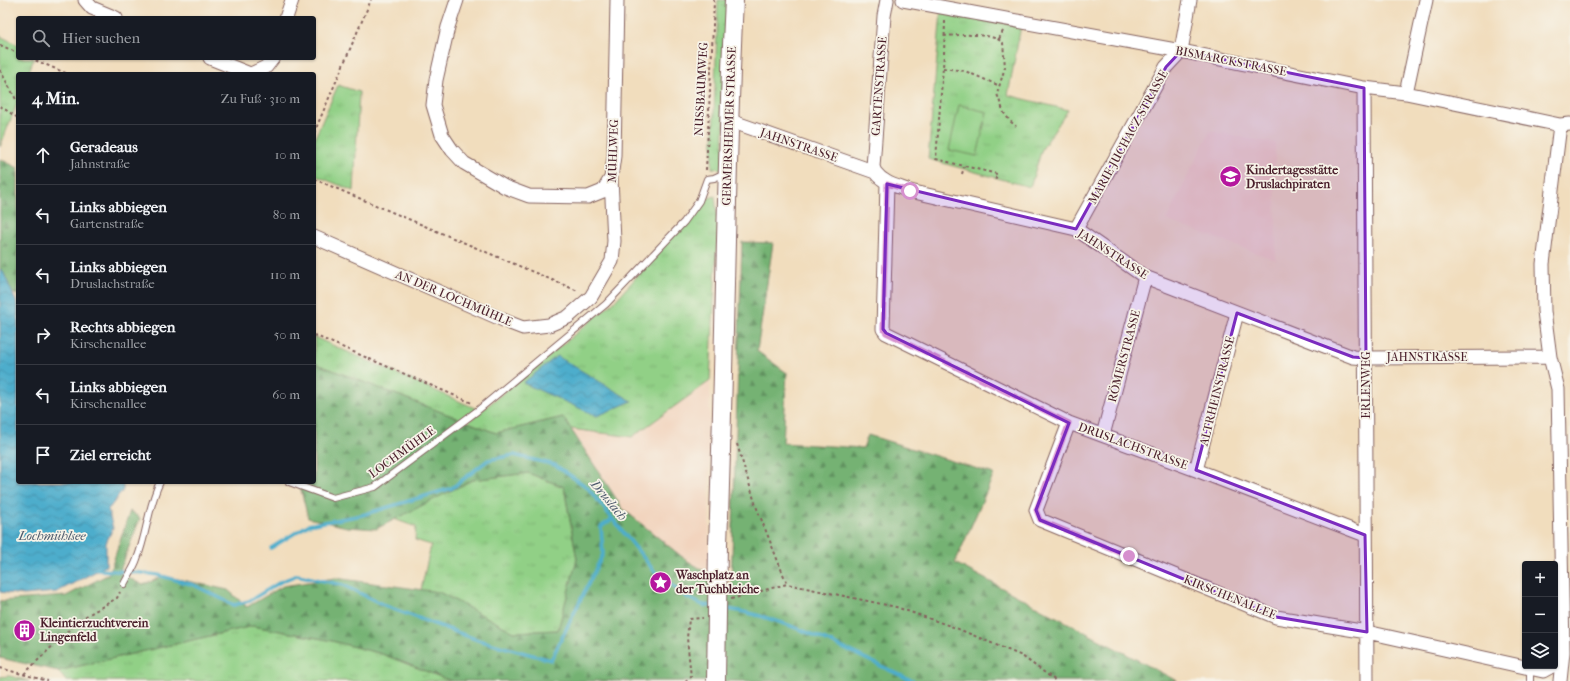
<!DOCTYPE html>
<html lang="de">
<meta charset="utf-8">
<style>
body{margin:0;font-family:"IM FELL French Canon",serif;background:#242831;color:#f1f3f6}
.controls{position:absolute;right:12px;bottom:12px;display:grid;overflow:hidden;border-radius:4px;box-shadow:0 1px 3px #0004}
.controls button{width:36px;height:36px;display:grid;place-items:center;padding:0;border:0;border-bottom:1px solid #363941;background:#171b24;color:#f1f3f6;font:20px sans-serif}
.stop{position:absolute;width:12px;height:12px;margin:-9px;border:3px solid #d690ce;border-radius:50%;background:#fff}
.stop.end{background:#d690ce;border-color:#fff;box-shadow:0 1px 4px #0008}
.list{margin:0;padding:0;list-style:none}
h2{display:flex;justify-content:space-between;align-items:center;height:52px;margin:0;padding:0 16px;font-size:17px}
h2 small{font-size:13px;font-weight:400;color:#9ea1a6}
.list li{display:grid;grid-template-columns:26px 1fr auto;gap:12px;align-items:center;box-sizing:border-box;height:60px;padding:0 16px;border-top:1px solid #363941}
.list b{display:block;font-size:15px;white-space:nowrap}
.list p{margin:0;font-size:13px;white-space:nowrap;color:#9ea1a6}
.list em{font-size:13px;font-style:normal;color:#9ea1a6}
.icon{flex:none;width:22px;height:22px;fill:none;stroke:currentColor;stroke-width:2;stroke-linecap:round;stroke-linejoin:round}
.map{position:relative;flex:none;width:1570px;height:681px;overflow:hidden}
.search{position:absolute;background:#171b24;box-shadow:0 1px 3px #0004;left:16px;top:16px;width:300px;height:44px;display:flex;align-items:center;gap:10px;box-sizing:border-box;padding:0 14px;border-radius:4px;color:#9ea1a6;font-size:15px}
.panel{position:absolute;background:#171b24;box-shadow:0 1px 3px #0004;left:16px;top:72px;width:300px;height:412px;border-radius:4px}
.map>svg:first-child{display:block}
</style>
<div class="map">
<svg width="1570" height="681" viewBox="0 0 1570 681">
<defs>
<pattern id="grass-tufts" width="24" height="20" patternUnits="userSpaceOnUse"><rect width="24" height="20" fill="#91d086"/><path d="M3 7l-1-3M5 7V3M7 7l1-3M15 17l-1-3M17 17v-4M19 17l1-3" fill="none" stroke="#7fb274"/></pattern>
<pattern id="forest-firs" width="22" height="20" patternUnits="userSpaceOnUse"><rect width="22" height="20" fill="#74b273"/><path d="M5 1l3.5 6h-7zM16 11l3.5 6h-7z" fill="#61905f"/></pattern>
<pattern id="water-waves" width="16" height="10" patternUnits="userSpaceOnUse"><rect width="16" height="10" fill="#4dadcc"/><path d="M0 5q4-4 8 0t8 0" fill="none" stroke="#428ca6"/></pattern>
</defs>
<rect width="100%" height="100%" fill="#f7f3e8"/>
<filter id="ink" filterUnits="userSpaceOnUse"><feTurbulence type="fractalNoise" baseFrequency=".025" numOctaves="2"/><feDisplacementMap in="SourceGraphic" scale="8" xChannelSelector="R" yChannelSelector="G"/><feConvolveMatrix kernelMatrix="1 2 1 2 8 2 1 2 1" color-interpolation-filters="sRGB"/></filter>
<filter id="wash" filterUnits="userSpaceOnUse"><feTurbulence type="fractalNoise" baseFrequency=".012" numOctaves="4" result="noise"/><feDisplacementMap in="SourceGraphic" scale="16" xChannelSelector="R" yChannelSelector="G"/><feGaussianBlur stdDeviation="0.9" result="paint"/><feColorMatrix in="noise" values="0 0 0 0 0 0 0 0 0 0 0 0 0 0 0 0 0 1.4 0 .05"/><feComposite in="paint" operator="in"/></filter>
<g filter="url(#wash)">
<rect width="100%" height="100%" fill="#f1ddbd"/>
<path fill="#f2d4be" d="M1210,131L1275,143L1276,260L1166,220Z
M710,381L709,574L686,560L623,509L571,429L632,437Z"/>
<path fill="url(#grass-tufts)" stroke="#6e7858" d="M718,0H727L723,169L712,168Z
M941,12L1021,26L1008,95L1068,110L1042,149L1030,187L928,159Z
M0,36L18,45V58H34L28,74H18V101L0,147Z
M338,85L359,92L354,191L314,175V140Z
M715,196L718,223L710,381L632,437L571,429L563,417L496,433L468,422L614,302L706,199Z
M314,337L477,409L462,420L314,363Z
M528,473L564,487L577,559L558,630L514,632L439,592L421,590L431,545L415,540L416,527L394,519L472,480Z
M253,626L328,640L382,654L451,681H66L58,671Z
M9,676L29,681H0V677Z"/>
<path fill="url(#forest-firs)" stroke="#5f684f" d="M0,159L18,168V295L12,293L3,271L0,269Z
M742,242L773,243L757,351L787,373L783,443L863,448L868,435L994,474L955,563L1177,681H451L382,654L328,640L253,626L58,671L0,658V601L66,596L109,574L130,511L140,518L119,573L143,585L164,576L228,590L247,607L283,586L335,578L439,592L514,632L558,630L577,559L564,487L528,473L472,480L376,529L347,527L308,518L299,482H314V363L496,433L563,417L623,509L686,560L731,587Z"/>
<path fill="#91d086" stroke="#6e7858" d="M959,105L987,112L977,156L949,150Z"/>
<path fill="url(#water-waves)" stroke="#4c667c" d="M0,269L3,271L18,306V482H123V490L108,510L113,528L106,543V566L57,592L24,595L0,592Z
M557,356L632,401L597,416L523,383Z"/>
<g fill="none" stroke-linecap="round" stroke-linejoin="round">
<path stroke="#4dadcc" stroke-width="3.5" d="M271,548L308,525L362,515L452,488L488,460L514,455L555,465L587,487L655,572L688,598L703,605L711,606
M98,570L133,572L158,575L194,585L234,605L249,601L282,581L297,575L343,585L388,607L478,640L551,660L603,554L601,527L612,519
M721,608C787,616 853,654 913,681"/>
</g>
</g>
<g filter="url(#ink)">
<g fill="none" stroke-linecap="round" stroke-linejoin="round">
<defs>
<path id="lane" d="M289,482L333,498L375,487L477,411L606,304L684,222L699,201L707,179L714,178L725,173
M124,584C128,576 134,568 137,559C147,534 148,506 160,482
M1530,681V668"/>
<path id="street" d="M85,0L92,8L116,18
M457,0L448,27L436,80L433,105L442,135L452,150L464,163L505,187L529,196L588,197L603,191L611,178
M903,0L1181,51L1364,88L1406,93L1560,125
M286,18L292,0
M210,58L250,74
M251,74L266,67L273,58
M1364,88L1367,681
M1406,93L1426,0
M728,120L875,172C884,184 897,186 910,191L1076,229L1145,277L1353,357L1366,358L1550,357
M875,172L873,167L884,16L887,0
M887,184L883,329L886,333L1069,423L1196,470L1365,535
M1076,229L1166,67L1181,51L1190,0
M314,237L510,323L523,328L549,325L568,317L591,297L612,261L614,241L611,178L614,156L617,0
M1069,423L1036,510L1040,520L1276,617L1367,632L1543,671L1552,666
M1103,435L1145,277
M1196,470L1237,313
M1560,681L1563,652L1558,389L1550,357L1544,311L1543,264L1560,125L1570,124"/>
<path id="secondary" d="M718,544C725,363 725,181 734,0"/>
</defs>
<use href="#lane" stroke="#84625e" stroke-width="8"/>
<use href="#street" stroke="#84625e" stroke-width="15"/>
<use href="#secondary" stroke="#84625e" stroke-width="20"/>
<path stroke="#84625e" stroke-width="2" stroke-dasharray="3 3" stroke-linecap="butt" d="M945,21L944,54L936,159L997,174L995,182
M944,36C959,35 993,32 1003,43L1005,67L997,94L1004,113L1010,121L1016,126
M999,39L1003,31
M0,45L18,53
M30,58L68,74
M943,68L965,71L1000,86
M0,70L18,103
M0,106L18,118
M314,133L371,0
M706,170L712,50L714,0
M962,174L964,167
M314,179L578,291
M314,335L472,403
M737,444L756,506L787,584
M731,599L787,584L896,607L956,628L1022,656L1056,681
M0,668L48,681
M24,674L79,620L117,598L120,592
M685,681L691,677L687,638L689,619L703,618"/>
<use href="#lane" stroke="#fff" stroke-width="6"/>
<use href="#street" stroke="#fff" stroke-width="13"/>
<use href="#secondary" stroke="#fff" stroke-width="18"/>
<defs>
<path id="secondary-bridge" d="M716,681L718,544"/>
</defs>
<use href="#secondary-bridge" stroke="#84625e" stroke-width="20" stroke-linecap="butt"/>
<use href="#secondary-bridge" stroke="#fff" stroke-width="18"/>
</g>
</g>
<g fill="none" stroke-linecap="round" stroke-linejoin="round" filter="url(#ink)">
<path stroke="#d690ce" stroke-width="5" d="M910,191L887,184L883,329L886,333L1069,423L1036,510L1040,520L1129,556"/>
</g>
<path fill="#7b2cbf" fill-opacity="0.2" stroke="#7b2cbf" stroke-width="3" stroke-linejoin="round" d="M1181,51L1364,88L1366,358L1353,357L1237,313L1196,470L1365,535L1367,632L1276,617L1040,520L1036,510L1069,423L886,333L883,329L887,184L1076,229L1166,67Z"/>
<defs>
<symbol id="school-disc" viewBox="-11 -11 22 22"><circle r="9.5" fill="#b5179e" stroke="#f7f3e8"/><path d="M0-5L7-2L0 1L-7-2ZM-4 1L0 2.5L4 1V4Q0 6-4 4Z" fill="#fff"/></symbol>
<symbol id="sight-disc" viewBox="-11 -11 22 22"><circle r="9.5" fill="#b5179e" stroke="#f7f3e8"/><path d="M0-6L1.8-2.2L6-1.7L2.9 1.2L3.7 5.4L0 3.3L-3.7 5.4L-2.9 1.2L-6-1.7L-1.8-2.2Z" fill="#fff"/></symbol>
<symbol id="building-disc" viewBox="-11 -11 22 22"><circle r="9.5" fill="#b5179e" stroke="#f7f3e8"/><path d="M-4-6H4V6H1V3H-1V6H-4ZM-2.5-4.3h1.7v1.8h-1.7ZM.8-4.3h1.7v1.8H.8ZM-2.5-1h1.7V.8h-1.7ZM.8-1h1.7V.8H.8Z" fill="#fff"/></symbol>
</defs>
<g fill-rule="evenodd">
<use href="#school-disc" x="1218" y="164" width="25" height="25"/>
<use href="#sight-disc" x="648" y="570" width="25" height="25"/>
<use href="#building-disc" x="12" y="618" width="25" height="25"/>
</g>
<g text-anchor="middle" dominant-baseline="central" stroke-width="3.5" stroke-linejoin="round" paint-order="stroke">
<g font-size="12" fill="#4a1f2b" stroke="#f7f3e8">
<text transform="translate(1231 61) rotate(11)">BISMARCKSTRASSE</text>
<text transform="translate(879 86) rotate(-86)">GARTENSTRASSE</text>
<text transform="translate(701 89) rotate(-87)">NUSSBAUMWEG</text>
<text transform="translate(729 126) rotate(-88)">GERMERSHEIMER STRASSE</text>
<text transform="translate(1128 137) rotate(-61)">MARIE-JUCHACZ-STRASSE</text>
<text transform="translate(799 145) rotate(19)">JAHNSTRASSE</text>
<text transform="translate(613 151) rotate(-88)">MÜHLWEG</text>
<text transform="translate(1113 254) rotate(33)">JAHNSTRASSE</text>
<text transform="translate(454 298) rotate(23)">AN DER LOCHMÜHLE</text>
<text transform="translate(1124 356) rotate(-75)">RÖMERSTRASSE</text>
<text x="1427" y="357">JAHNSTRASSE</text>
<text transform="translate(1366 385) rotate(-90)">ERLENWEG</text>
<text transform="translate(1217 391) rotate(-76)">ALTRHEINSTRASSE</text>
<text transform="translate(1133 446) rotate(20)">DRUSLACHSTRASSE</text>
<text transform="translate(402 452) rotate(-36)">LOCHMÜHLE</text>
<text transform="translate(1230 597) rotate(22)">KIRSCHENALLEE</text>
</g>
<g font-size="12" font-weight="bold" fill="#4a1f2b" stroke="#f7f3e8" text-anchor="start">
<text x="1246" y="170">Kindertagesstätte<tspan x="1246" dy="14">Druslachpiraten</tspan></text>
<text x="676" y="575">Waschplatz an<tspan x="676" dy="14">der Tuchbleiche</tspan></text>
<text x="40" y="623">Kleintierzuchtverein<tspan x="40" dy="14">Lingenfeld</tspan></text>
</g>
<g font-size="13" font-style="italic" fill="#4b586b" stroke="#f7f3e8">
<text transform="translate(609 500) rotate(50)">Druslach</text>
<text x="52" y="535">Lochmühlsee</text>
</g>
</g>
</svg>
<div class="controls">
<button>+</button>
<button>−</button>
<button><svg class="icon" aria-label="layers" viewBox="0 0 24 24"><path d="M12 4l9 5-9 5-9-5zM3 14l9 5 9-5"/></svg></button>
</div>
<div class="stop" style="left:910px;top:191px"></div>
<div class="stop end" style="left:1129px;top:556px"></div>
<div class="search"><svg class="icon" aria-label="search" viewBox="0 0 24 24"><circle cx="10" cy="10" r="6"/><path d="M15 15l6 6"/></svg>Hier suchen</div>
<section class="panel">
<h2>4 Min.<small>Zu Fuß · 310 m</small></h2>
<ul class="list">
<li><svg class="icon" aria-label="ahead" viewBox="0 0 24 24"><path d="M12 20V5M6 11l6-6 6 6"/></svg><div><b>Geradeaus</b><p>Jahnstraße</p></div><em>10 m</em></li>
<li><svg class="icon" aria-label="left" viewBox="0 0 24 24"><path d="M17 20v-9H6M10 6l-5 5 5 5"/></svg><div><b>Links abbiegen</b><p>Gartenstraße</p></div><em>80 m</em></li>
<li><svg class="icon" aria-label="left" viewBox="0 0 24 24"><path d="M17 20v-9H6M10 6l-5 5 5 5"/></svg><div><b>Links abbiegen</b><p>Druslachstraße</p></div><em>110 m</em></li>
<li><svg class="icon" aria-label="right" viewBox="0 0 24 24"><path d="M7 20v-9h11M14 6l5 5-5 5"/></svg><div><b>Rechts abbiegen</b><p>Kirschenallee</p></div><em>50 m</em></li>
<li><svg class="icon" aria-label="left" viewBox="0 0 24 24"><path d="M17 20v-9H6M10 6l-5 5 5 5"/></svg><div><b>Links abbiegen</b><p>Kirschenallee</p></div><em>60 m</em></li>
<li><svg class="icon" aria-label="arrive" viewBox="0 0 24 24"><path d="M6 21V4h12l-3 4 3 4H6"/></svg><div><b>Ziel erreicht</b></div></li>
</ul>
</section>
</div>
